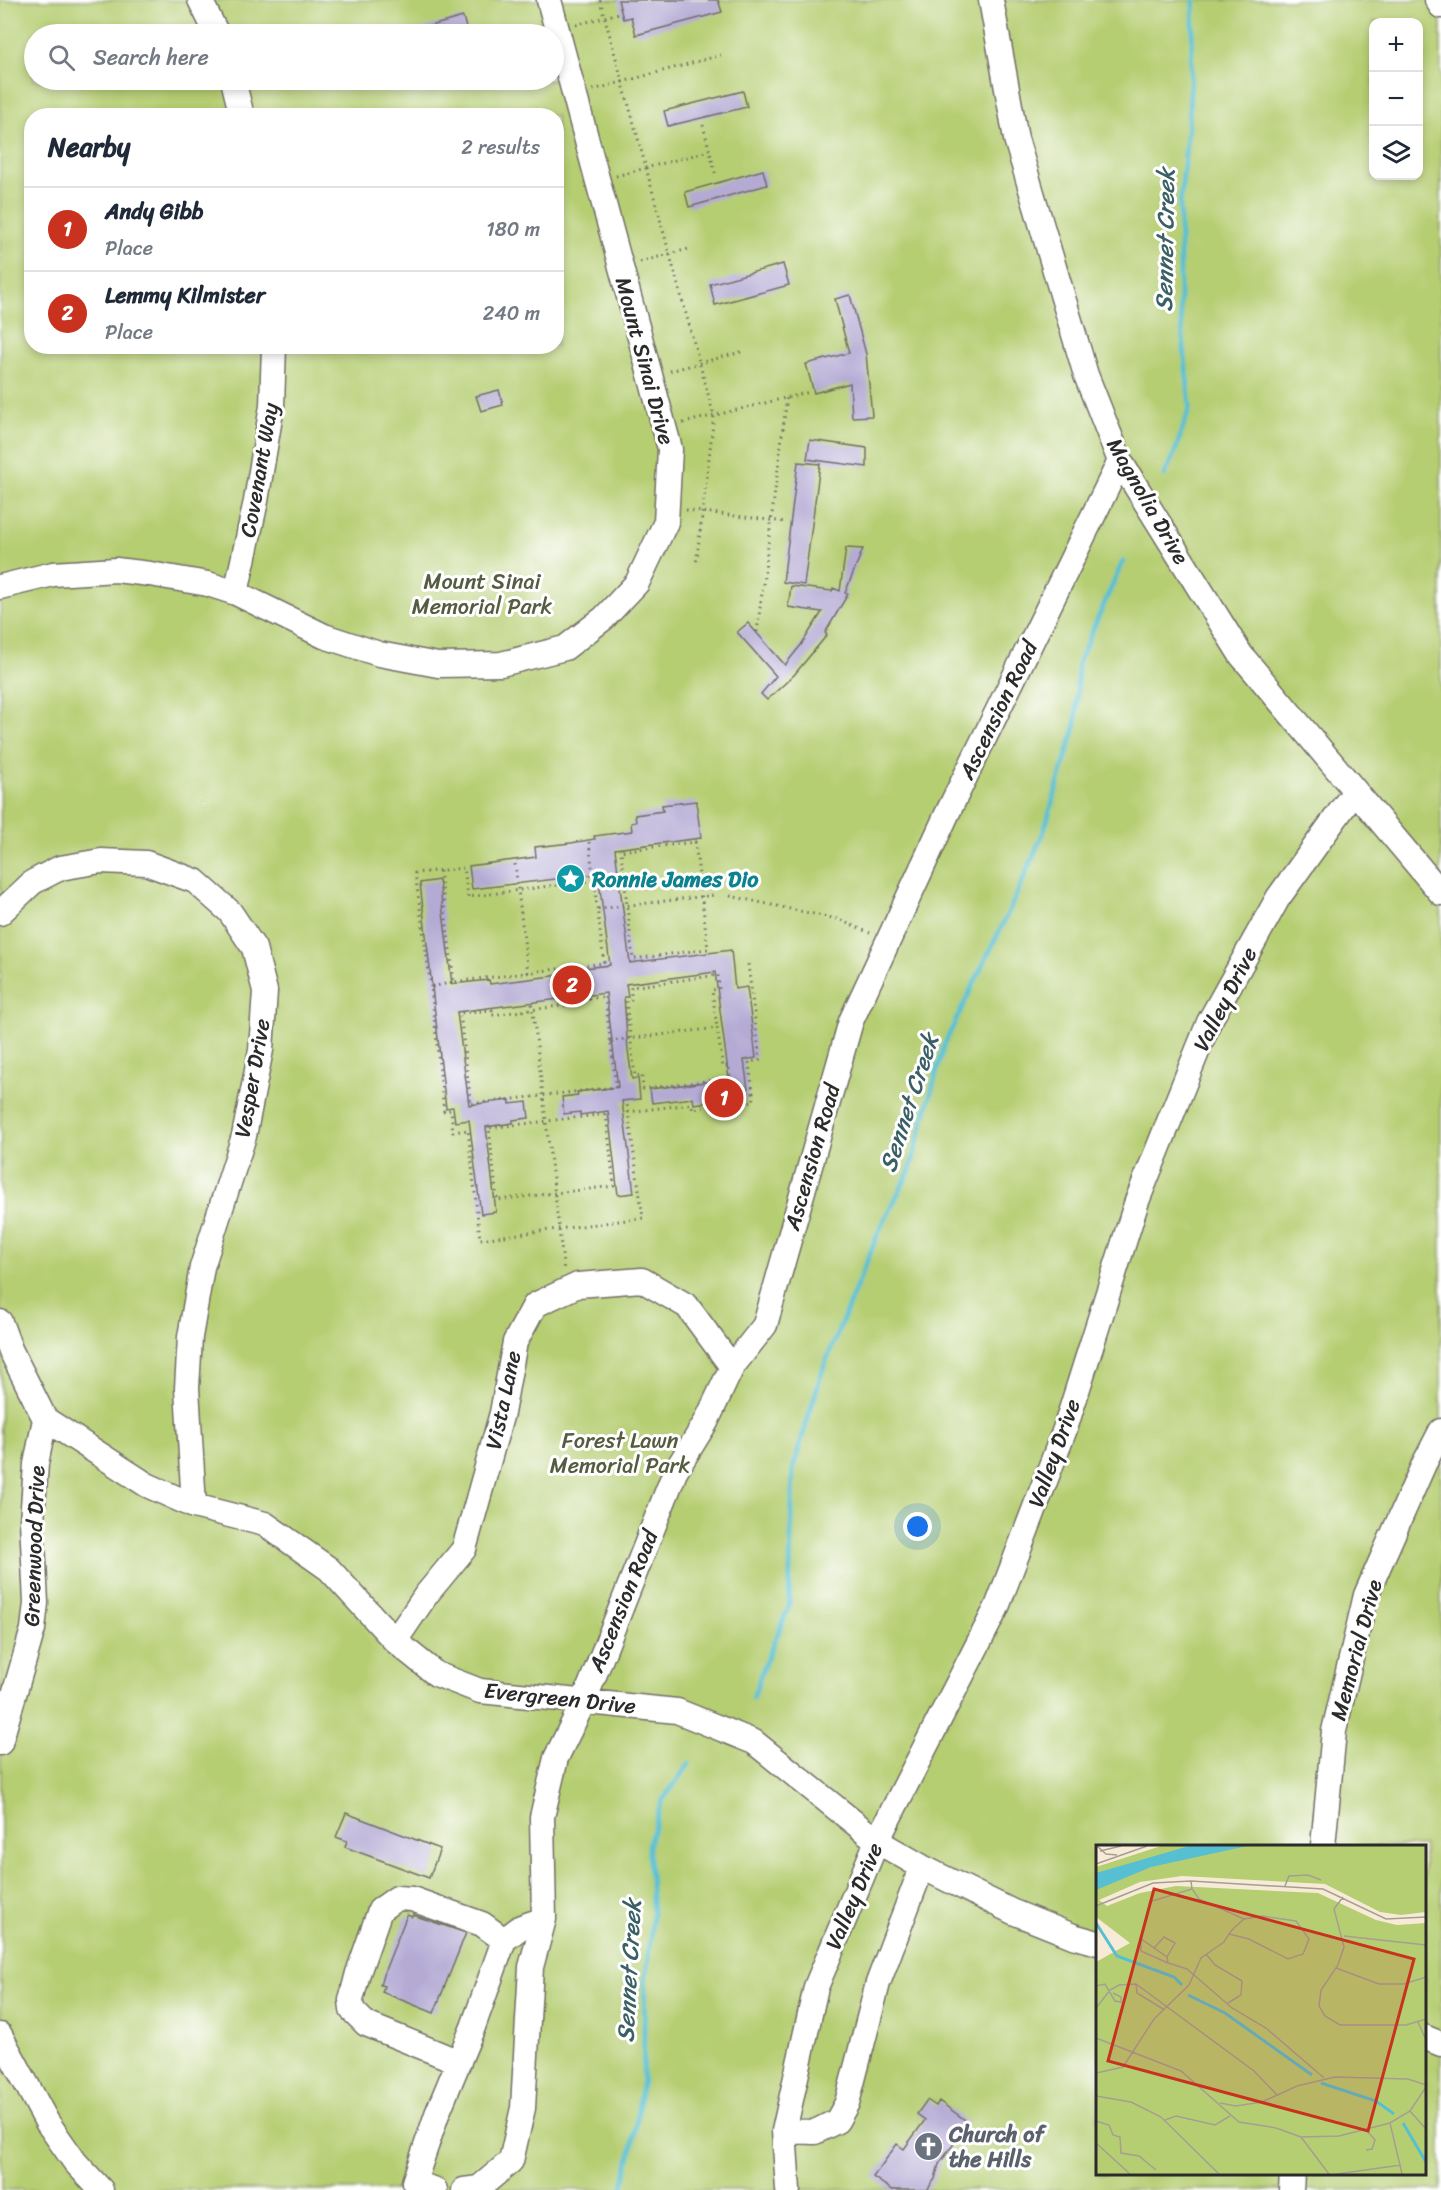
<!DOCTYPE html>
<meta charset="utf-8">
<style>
body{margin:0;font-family:Sriracha,sans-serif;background:#f2f2f3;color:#1f2937}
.controls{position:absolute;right:18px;top:18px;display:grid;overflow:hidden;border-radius:12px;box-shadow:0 3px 9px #0003}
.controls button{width:54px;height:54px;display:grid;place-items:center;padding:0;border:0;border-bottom:2px solid #e0e1e3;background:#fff;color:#1f2937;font:30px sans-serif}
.you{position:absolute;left:918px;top:1527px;width:21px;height:21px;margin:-15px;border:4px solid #fff;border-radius:50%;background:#1a73e8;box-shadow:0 0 0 9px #1a73e833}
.badge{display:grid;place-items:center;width:39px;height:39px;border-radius:50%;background:#c8321e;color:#fff;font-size:20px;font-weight:700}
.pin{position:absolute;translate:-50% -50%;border:3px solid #fff;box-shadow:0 2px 6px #0006}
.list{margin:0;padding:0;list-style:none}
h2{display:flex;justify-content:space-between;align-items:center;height:78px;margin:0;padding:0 24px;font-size:26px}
h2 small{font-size:20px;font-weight:400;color:#747a83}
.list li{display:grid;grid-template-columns:39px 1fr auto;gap:18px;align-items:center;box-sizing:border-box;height:84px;padding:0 24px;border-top:2px solid #e0e1e3}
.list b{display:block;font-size:22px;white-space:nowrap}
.list p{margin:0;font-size:20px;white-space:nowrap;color:#747a83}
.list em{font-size:20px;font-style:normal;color:#747a83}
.icon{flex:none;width:33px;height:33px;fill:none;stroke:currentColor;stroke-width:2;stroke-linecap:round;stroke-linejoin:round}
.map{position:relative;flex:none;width:1441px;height:2190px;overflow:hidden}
.search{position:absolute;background:#fff;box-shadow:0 3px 9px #0003;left:24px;top:24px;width:540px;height:66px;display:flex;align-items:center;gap:15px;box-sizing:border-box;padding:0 21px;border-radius:33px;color:#747a83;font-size:22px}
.panel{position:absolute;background:#fff;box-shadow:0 3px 9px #0003;left:24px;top:108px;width:540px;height:246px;border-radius:24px}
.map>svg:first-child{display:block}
</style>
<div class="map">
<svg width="1441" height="2190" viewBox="0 0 1441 2190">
<rect width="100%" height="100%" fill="#fff"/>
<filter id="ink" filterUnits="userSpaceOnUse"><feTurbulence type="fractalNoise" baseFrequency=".0167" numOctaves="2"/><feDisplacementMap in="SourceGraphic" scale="12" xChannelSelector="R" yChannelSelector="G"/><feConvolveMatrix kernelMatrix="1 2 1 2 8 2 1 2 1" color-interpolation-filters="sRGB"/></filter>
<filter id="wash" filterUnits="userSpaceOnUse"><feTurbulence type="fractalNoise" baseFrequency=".008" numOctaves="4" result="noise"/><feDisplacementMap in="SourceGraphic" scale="24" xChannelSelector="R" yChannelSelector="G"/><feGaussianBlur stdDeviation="1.35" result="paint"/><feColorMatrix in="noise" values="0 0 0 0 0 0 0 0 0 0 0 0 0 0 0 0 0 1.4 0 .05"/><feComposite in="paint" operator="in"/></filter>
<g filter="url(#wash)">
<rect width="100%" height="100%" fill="#f7ebd7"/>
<path fill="#b6ce72" stroke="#707c4e" stroke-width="1.5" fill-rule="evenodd" d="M0,0H1441V2190H1ZM1374,22H1418V176H1374ZM34,34H554V80H34ZM32,116H556V346H32ZM1098,1846H1424V2174H1098Z"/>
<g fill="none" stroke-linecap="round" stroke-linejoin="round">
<path stroke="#56bfd2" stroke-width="5" d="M1164,476L1175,452L1190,407L1180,308V205L1189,116L1194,0
M753,1698L763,1668L789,1607L793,1468L823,1369L879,1231L910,1170L944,1045L1011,907L1044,831L1076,724L1078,663L1123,561
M622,2190L633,2143L643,2079L645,1984L653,1914L648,1847L662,1801L689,1764"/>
</g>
<g id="blocks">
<path fill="#b4aad4" d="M618,0H718L722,12L636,35L631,17L623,19Z
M463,17L467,31L455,34H417L416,30Z
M743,91L747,107L668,126L664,111Z
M763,170L767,185L689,207L685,192Z
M783,264L789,285L715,305L710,284Z
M850,295L866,354L872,416L852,417L850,383L814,393L806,364L849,353L835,299Z
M499,390L503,405L481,411L476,396Z
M810,440L867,448V467L807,459Z
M798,462L820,464L804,585L783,582Z
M846,548L863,549L845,593L848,594L825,633L827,635L794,675L767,700L761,694L776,676L737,632L748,623L785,665L801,645L822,612L788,607L791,586L832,591L833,588L840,591Z
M696,801L701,838L615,849L630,963L731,950L735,989L747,987L756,1058L744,1060L749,1097L694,1104L693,1098L652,1103L650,1089L729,1079L715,972L626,984L628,997H624L628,1050L632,1079L638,1078L640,1099L622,1101L634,1193L618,1195L608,1111L580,1115V1112L564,1114L562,1097L578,1095L577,1092L618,1087L606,993L457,1012L469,1105L510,1100V1104L527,1102L529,1118L513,1120V1123L486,1127L496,1212L481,1214L469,1120L455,1122L453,1107L446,1108L420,883L439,880L452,984L489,980L490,984L568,974L567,970L610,965L598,874L472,889L469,866L536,857L535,847L571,843L595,839L594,836L632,831L631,823L636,822L635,815L663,811L662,805Z
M346,1813L440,1849L429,1878L345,1847L347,1841L336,1837Z
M407,1915L412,1917L413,1915L466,1933L434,2013L382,1992L384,1986L380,1985L383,1975Z
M927,2100L936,2106L939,2101L969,2123L939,2164L935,2179L927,2190H892L873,2177L897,2144L904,2149L925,2120L917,2114Z"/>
</g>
</g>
<g filter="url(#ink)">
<use href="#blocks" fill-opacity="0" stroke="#726e67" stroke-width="1.5"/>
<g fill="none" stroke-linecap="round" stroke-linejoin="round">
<defs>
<path id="minor" d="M200,0L217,34
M991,0L1016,139L1086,375L1120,461L1241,655L1441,893
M1437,0L1441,6
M233,80L242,116
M0,587L53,574L116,570L150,574L208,584L236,593L324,636L379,654L438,665L501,664L565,648L604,618L637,583L666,522L670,449L549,0
M236,593L256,501L272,406L274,346
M0,913L33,882L60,868L101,861L146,863L195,881L230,912L254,948L265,991L261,1050L244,1136L202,1267L190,1337L187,1388L194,1506
M0,1322L10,1349L45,1419L147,1485L194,1506L265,1524L329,1569L395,1641L436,1674L480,1691L677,1711L754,1742L877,1841L922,1867L1013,1912L1073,1936L1098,1943
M395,1641L426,1595L464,1549L502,1413L515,1342L535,1305L578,1285L642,1280L687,1306L732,1367
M0,1743L33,1629L36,1603L32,1521L36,1464L45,1419
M1323,1846L1334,1731L1366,1595L1424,1464L1441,1431
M0,2035L47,2122L75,2162L101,2190
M1424,2037L1441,2044
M459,2062L366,2024L352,2010L351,2000L358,1973L380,1910L397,1898L412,1899L482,1924L504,1940
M784,2131L815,2132L837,2121L847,2103L878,1983L922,1867
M435,2190L414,2182L437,2114L473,2027L504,1940L521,1927L544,1919
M464,2190L479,2188L511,2161L523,2108L531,1967L544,1919L542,1817L556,1758L584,1701L675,1472L706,1422L732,1367L765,1325L851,1021L947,814L1120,461
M788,2190L784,2131L816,1987L877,1841L997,1607L1065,1429L1137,1201L1209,1022L1278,898L1355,791
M1291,2190L1292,2174"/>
</defs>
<use href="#minor" stroke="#726e67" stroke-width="27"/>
<path stroke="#726e67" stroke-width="3" stroke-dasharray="1.5 4.5" stroke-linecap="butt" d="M600,0L714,416L696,565
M576,25L619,13
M593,90L721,55
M703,125L716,176
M616,176L709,151
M640,262L692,248
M670,371L741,352
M683,423L810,392
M686,510L786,522
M757,632L787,397
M589,842L604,963L454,982L431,987L444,1111L451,1110L453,1132L468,1130L480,1239L643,1218L627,1104
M695,842L708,949L633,959L621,851Z
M515,864L528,974
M440,871L454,982
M730,896L837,919L870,933
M598,909L715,895
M431,987L415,873L464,868L468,897L594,880
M605,997L616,1087L471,1104L460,1013L492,1010V1015L575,1004L574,1000Z
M532,1004L564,1271
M610,1041L717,1028L723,1067L729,1066L730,1078L643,1089L642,1075L635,1076L626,1001L631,1000V987L718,975L719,989L712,990L717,1028
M628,1112L691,1104L693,1109L754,1101L749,1062L760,1060L748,964
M606,1114L614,1186L497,1200L489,1128Z"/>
<use href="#minor" stroke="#fff" stroke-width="24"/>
</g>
</g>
<defs>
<symbol id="sight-disc" viewBox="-11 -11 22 22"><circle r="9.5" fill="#0f9aa8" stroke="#fff"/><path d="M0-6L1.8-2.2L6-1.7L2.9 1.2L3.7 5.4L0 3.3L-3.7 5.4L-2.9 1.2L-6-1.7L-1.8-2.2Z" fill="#fff"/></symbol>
<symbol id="church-disc" viewBox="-11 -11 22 22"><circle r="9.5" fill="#6b7280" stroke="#fff"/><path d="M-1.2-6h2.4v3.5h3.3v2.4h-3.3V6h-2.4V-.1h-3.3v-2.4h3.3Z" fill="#fff"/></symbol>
</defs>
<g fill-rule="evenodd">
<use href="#sight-disc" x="554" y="862" width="33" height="33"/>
<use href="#church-disc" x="912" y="2130" width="33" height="33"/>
</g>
<g text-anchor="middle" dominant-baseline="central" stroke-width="6" stroke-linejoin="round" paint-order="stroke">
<g font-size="22" fill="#2b2b2b" stroke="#fff">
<text transform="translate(645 361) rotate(75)">Mount Sinai Drive</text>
<text transform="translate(259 470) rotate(-80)">Covenant Way</text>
<text transform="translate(1148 501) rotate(60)">Magnolia Drive</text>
<text transform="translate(998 710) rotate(-64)">Ascension Road</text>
<text transform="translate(1225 999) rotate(-63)">Valley Drive</text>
<text transform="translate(252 1078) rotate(-80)">Vesper Drive</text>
<text transform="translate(812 1157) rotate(-74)">Ascension Road</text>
<text transform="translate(503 1400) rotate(-78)">Vista Lane</text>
<text transform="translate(1054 1453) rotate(-70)">Valley Drive</text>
<text transform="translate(34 1546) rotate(-88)">Greenwood Drive</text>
<text transform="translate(623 1601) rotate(-68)">Ascension Road</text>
<text transform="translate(1356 1650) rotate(-75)">Memorial Drive</text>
<text transform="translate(560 1698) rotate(6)">Evergreen Drive</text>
<text transform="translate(854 1896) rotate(-67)">Valley Drive</text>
</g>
<g font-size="22" fill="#555c40" stroke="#fff">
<text x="482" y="581">Mount Sinai<tspan x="482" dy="25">Memorial Park</tspan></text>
<text x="620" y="1440">Forest Lawn<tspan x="620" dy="25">Memorial Park</tspan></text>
</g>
<g font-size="22" font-weight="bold" fill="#0d838f" stroke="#fff" text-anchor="start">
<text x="592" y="879">Ronnie James Dio</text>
</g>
<g font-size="22" font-weight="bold" fill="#5b616d" stroke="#fff" text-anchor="start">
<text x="949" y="2134">Church of<tspan x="949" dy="25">the Hills</tspan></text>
</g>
<g font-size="24" font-style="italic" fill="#3a5f65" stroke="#fff">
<text transform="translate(1165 240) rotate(-89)">Sennet Creek</text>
<text transform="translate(909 1103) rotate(-72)">Sennet Creek</text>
<text transform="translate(629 1971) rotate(-87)">Sennet Creek</text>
</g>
</g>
<g transform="translate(1096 1845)">
<rect width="330" height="330" fill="#f7ebd7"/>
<path d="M65,1H330V67L305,70L284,67L229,39L86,31L44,37L3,55L11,61L44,48L80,41L222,48L280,75L301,80L330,78V329H0V117L34,98L0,72V22Z" fill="#b6ce72"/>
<path d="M93,1H151L55,22L0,45V28Z" fill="#56bfd2"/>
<path fill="none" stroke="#56bfd2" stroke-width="3" d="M0,78L21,111L78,132L86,140M92,150L129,168L216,230M225,238L280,256L298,269M307,278L330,317"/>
<path fill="none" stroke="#a59e92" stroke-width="1.5" d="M1,1L10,9L21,10M4,6L25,1M0,19L51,1M95,36L96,44L103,54L148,74M189,41L193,31L212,30L225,35M247,52L238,64L248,102L242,120L225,145L223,161L229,171L244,180H310L330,174M53,57L96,44M0,61L57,38L95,36L227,44L290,74L330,72M248,91L330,100M58,103L68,92L79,98L71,112M110,109L119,120L146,136L145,150L132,158M72,118L45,106V94L71,112L72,118L91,124L136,163L170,183L228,233M240,123L283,139H308L330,132M40,139L41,148L67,164M0,141L9,139L19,156L25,157V152L17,148M0,163L14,145L23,140L40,139L158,226L181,250M322,177L330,195M0,193L85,226L143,277L180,283L205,292L233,329M0,228L27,222L58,174L93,140L105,113L128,97L133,89L137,84L148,74L166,71L200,76L213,94L207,109L192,114L153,94L133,89M0,251L35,257L65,272L123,329M124,258L140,261L166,257L201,241L239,232L312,234L330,240M314,266L330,284M69,275L80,271L119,280L134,271M0,276L13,280L17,290L24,292L25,308L43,311L60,325M294,278L306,329M205,292L243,291L294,278L314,266L330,242M0,298L34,329M270,305L276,304L279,295L271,286M241,329L305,320"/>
<path fill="#c8321e" fill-opacity="0.15" stroke="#c8321e" stroke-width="3" d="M58,44L318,114L272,286L12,216Z"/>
<rect width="330" height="330" fill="none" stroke="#2b2b2b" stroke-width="3"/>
</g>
</svg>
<div class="controls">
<button>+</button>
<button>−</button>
<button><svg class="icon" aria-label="layers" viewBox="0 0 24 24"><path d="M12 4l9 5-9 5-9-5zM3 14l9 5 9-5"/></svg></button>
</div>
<div class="you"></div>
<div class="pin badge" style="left:724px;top:1098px">1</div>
<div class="pin badge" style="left:572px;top:985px">2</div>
<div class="search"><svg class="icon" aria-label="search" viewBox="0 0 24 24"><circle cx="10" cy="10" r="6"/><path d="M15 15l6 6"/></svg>Search here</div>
<section class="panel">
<h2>Nearby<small>2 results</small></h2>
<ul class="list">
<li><span class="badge">1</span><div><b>Andy Gibb</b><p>Place</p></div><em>180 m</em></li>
<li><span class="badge">2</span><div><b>Lemmy Kilmister</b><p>Place</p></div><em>240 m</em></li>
</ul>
</section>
</div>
